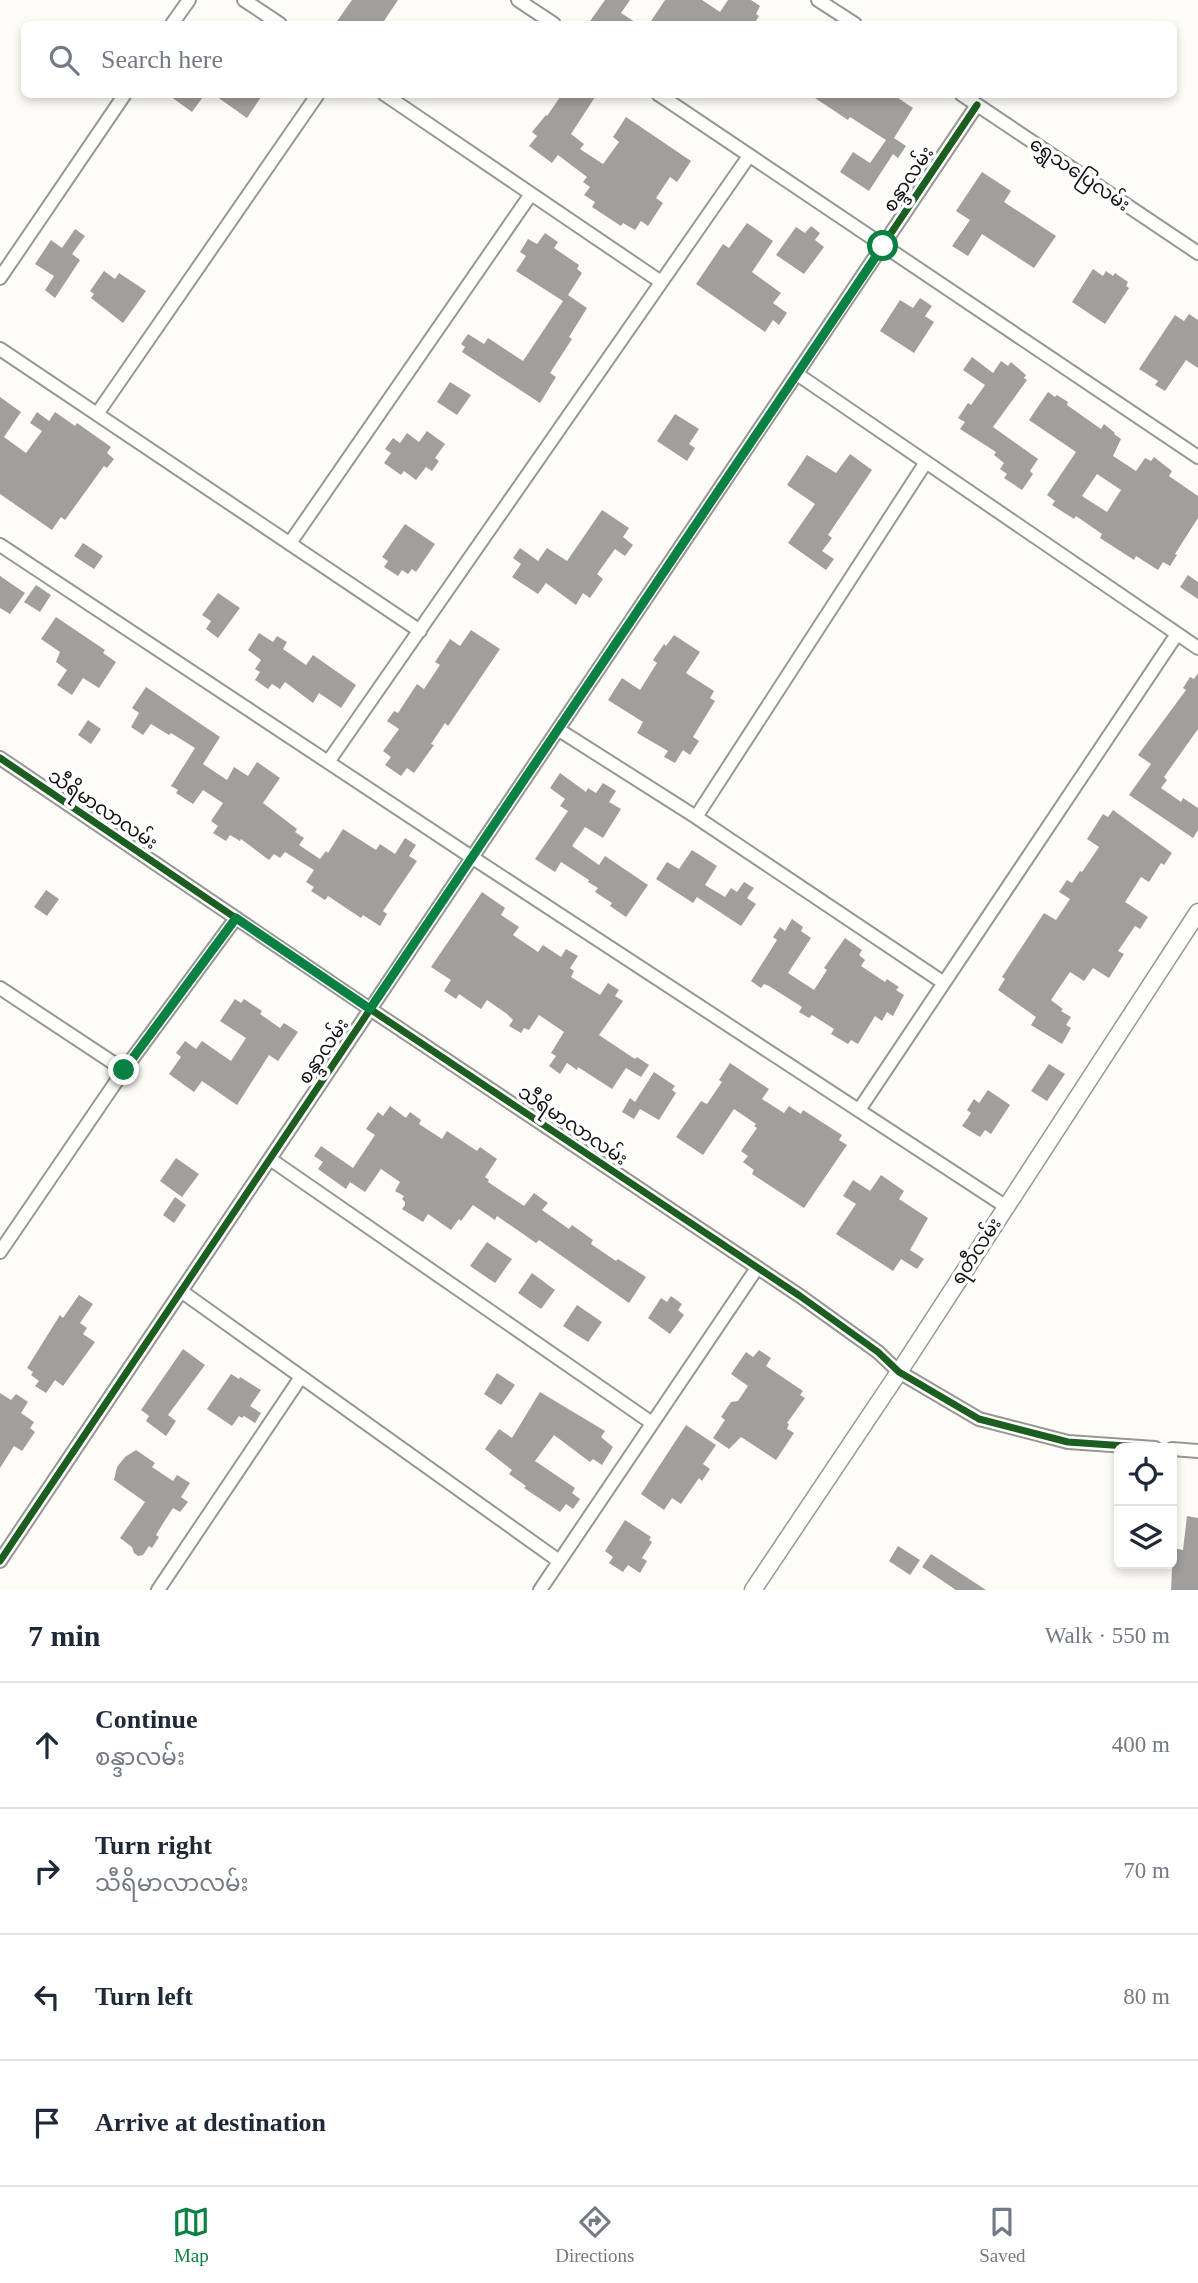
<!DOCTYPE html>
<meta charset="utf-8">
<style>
body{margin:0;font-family:"Times New Roman","Noto Sans Myanmar",serif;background:#f2f2f3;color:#1f2937}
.controls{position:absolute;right:21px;bottom:21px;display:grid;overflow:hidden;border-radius:10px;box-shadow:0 4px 10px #0003}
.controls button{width:63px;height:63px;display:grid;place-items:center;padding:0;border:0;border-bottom:2px solid #e0e1e3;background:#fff;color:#1f2937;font:35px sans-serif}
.stop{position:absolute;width:21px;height:21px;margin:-16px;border:5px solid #0b8043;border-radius:50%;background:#fff}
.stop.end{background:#0b8043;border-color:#fff;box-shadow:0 2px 7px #0008}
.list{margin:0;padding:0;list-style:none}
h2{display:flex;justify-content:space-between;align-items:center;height:91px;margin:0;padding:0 28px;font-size:30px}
h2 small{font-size:23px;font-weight:400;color:#747a83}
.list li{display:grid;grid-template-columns:46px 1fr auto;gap:21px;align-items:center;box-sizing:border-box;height:126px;padding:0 28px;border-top:2px solid #e0e1e3}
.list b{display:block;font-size:26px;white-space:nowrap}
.list p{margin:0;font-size:23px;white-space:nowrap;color:#747a83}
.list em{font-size:23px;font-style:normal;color:#747a83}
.icon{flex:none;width:38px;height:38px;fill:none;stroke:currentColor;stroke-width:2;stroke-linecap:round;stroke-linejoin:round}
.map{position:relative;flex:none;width:1198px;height:1590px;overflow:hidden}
.search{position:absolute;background:#fff;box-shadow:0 4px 10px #0003;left:21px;right:21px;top:21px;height:77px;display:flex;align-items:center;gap:18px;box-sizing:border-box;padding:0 24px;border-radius:10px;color:#747a83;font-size:26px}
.sheet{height:595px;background:#fff}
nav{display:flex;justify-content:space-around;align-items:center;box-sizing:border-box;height:98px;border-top:2px solid #e0e1e3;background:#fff;font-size:19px;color:#747a83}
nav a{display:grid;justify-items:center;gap:4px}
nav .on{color:#0b8043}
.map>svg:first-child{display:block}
</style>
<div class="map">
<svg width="1198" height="1590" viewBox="0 0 1198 1590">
<rect width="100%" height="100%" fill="#fdfcf7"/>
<path fill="#a19f9c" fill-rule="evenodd" d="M352,0H398L382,24H335Z
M605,0H630L621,13L638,24H588Z
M665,0H702L720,12L728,0H751L760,6L756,14L759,16L754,24H649Z
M167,94H205L192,112Z
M213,94H263L247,118Z
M562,94H597L571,134L584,144L580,149L603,164L619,142L613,137L626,117L691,161L677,182L670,177L656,198L663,203L648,226L641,221L635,230L623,223L621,226L592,207L595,202L584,195L590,187L583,182L587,177L558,155L552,163L529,146L537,136L532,132L546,115L547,116Z
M809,94H892L913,108L894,138L906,146L898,158L893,154L869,191L840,172L853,152L870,163L886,140L850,117L848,120Z
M982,172L1011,191L1004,202L1056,236L1034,268L982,234L968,256L952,246L970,220L956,211Z
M747,223L773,241L752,272L781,293L773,303L787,313L779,325L773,320L765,332L696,284L723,244L729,248Z
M811,226L820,233L815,240L824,247L804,274L776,255L796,227L805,233Z
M75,229L85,236L72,254L80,260L55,298L45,290L54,276L35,264L51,240L62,248Z
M545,233L558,242L554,248L579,265L577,269L582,273L568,295L587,308L569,337L572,339L550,373L556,377L540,403L462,352L465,347L461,344L468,334L484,344L488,338L523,361L563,301L516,271L526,256L520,252L528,239L537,244Z
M1093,269L1103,276L1106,271L1113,276L1115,273L1128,282L1126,286L1129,288L1105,324L1072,302Z
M104,271L115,279L119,273L146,291L123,323L91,298L94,294L90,291Z
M920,298L932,306L925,316L934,322L914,353L880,331L900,300L913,308Z
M1189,314L1198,320V368L1186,360L1165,391L1155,385L1158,381L1139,369L1175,315L1184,321Z
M972,357L993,373L1001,361L1008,366L1011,362L1026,375L1024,378L1027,380L993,427L1038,459L1030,471L1033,474L1022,490L1004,478L1007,474L1000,469L1004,463L994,455L996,452L960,429L965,422L958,418L968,403L971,405L985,385L963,370Z
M450,382L471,395L457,415L437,402Z
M1048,392L1055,397L1057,395L1068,402L1067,405L1101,429L1104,424L1115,433L1114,434L1121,439L1113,456L1136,471L1145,458L1151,461L1154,457L1172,471L1169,476L1198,496V518L1175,554L1177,555L1170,566L1163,562L1158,570L1136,556L1134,560L1100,538L1102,534L1076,516L1074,519L1052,505L1055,501L1047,495L1076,452L1029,420ZM1097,474L1121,490L1107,512L1082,496Z
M0,397L21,412L4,437L26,453L42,431L30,423L37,412L49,421L55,412L75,426L77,423L111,447L107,453L114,459L107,468L104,466L65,520L61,517L52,530L0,494Z
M675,414L699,429L689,444L695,448L687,461L657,441Z
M427,431L445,444L435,458L439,461L432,471L426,467L416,480L404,471L401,475L384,463L391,453L385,449L393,438L400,443L407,433L419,442Z
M850,454L872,470L828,535L832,538L822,551L834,559L826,570L788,543L815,504L787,485L807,455L836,473Z
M602,510L629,528L623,537L633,545L625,556L615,549L597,574L603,579L590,598L583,593L576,605L546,583L538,594L512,577L521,564L513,558L520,548L538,561L547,548L567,561Z
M405,524L435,544L416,572L412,569L408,574L402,570L398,576L384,567L388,561L382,557Z
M83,543L103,556L94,569L74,556Z
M1188,575L1198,582V599L1180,587Z
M0,576L25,593L10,614L0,608Z
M36,585L51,595L40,612L24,602Z
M218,593L240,608L218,638L206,629L211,621L202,615Z
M56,617L105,650L103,653L116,662L99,688L83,678L72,695L57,685L67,670L56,662L60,652L41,639Z
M471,630L500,649L448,726L445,723L431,744L434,745L414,773L407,768L401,776L385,765L391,757L383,751L399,729L387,721L394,711L398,713L417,684L424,689L440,665L435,662L450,639L460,646Z
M259,633L273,642L277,636L287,642L283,649L306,665L313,655L356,685L341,708L319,693L313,703L285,682L280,689L272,684L268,689L255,680L260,672L255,669L261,660L248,650Z
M674,635L700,652L686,673L714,691L710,698L715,701L696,732L693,737L699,741L690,755L683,750L675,763L664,757L668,751L637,733L643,722L608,700L622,678L640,690L657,663L653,660L664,644L666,646Z
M1198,673V729L1164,777L1167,780L1161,788L1181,802L1183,798L1198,808V830L1193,838L1129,795L1151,764L1138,755L1186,690L1183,688L1190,677L1194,679Z
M146,687L220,737L203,764L227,780L234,767L248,776L257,762L280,778L263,803L297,829L295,832L304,838L299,845L320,859L326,851L328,853L343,829L376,850L380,844L395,854L405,838L416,845L409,856L417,861L383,911L387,914L380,926L363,915L361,918L328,896L325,900L311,891L314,887L306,882L314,870L285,852L280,858L274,854L269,860L241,839L240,841L230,835L226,841L213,833L218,826L211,821L223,803L203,790L193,804L176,793L178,790L171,786L195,748L171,733L169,735L151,724L143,735L131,727L139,713L132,708Z
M88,720L101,729L91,744L78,735Z
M560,773L586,792L588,788L596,793L603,783L616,791L609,802L621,809L603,838L585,827L572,846L599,865L605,856L648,885L626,917L610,906L612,903L595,892L598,888L588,882L589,880L561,862L555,872L535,859L568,811L560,806L565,799L550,788Z
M1113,810L1172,853L1164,865L1161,863L1149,882L1141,877L1125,902L1148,917L1140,929L1135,926L1118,951L1124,954L1109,978L1093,968L1084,981L1070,972L1051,1000L1063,1009L1061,1011L1071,1017L1066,1025L1071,1028L1062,1044L1031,1025L1036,1017L998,990L1005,979L1002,977L1044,913L1056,920L1070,899L1059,892L1067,880L1072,883L1080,871L1082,872L1099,847L1087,839L1103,814L1108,817Z
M692,850L717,866L705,885L725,897L731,888L737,892L744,882L754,888L747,898L756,904L741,926L697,897L693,903L656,879L667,862L679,869Z
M46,890L59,899L47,916L34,907Z
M482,892L505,908L501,915L519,927L513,935L538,952L543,945L561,957L566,949L578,956L570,968L574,971L571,977L600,995L608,983L619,990L615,996L623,1001L599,1035L635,1059L637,1057L649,1065L641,1077L626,1068L612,1089L578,1067L577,1070L567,1063L560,1074L549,1066L556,1056L551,1053L564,1032L539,1015L529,1030L524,1028L521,1033L509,1026L513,1020L507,1014L487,1000L481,1009L459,994L456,999L444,991L451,980L431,967Z
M792,919L803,927L801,931L811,938L788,973L814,990L827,970L824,968L845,938L862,950L859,955L865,960L861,966L885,982L887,979L899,987L896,990L904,995L893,1016L887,1012L882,1021L875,1016L858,1044L851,1040L848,1044L831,1034L834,1029L812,1015L809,1018L799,1012L802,1007L769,986L764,984L761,988L751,981L777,940L773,937L780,927L785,931Z
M235,999L241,1003L244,999L262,1011L260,1014L280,1028L284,1023L298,1032L278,1061L269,1055L237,1105L202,1081L194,1092L169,1074L181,1057L176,1053L185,1041L196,1049L202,1041L231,1061L246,1038L220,1021Z
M730,1063L769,1089L762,1099L784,1113L789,1106L801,1114L803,1110L842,1135L839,1140L847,1145L804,1208L752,1174L754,1170L743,1162L748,1156L741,1151L757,1128L754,1126L756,1124L734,1109L703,1155L676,1137L701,1101L707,1104L722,1082L719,1080Z
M1049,1064L1065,1074L1047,1101L1031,1091Z
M654,1072L675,1086L672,1090L676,1093L659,1120L640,1109L634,1119L622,1112L630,1098L635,1102Z
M988,1090L1010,1105L991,1134L985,1130L980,1137L962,1126L971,1113L967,1110L974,1099L979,1103Z
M390,1106L406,1118L410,1112L421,1120L419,1124L442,1139L447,1131L477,1151L480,1147L497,1159L485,1177L489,1180L488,1182L524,1206L534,1193L548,1203L542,1210L569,1229L572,1225L593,1240L591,1244L616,1261L618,1259L646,1277L629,1303L539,1240L536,1243L497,1216L495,1220L473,1205L461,1221L459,1219L451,1230L428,1214L423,1222L402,1209L405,1205V1202L402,1199L404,1196L395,1191L400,1182L381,1169L365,1192L350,1182L346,1189L318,1169L323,1162L314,1156L321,1146L353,1168L375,1135L366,1129L378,1112L383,1116Z
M176,1158L199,1174L182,1197L160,1181Z
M881,1175L904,1191L899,1199L928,1218L910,1250L924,1259L917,1269L901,1259L893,1271L836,1234L856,1204L843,1196L853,1180L870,1191Z
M175,1197L186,1205L174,1223L163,1215Z
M487,1242L512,1259L495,1283L470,1266Z
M532,1273L555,1290L541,1309L518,1293Z
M79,1295L93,1304L80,1323L87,1328L83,1334L95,1342L63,1386L55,1380L46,1393L35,1386L39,1381L31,1375L33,1372L27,1368L60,1315L63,1318Z
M671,1296L682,1304L678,1310L684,1315L670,1334L648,1318L661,1298L667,1302Z
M577,1305L602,1322L588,1342L563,1326Z
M183,1349L205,1365L168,1415L176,1421L166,1436L146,1421L149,1416L141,1410Z
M759,1350L771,1358L766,1366L803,1391L800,1395L805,1398L787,1423L789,1424L787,1429L794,1433L776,1460L741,1437L729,1449L713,1438L725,1420L721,1417L731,1402L738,1401L748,1386L731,1374L746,1352L753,1357Z
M497,1373L515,1385L501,1405L484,1394Z
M231,1374L239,1379L240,1377L261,1390L250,1406L261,1413L255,1423L244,1416L242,1418L239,1416L232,1426L207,1409Z
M540,1392L605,1431L601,1437L613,1447L602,1465L593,1459L590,1462L554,1435L535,1461L575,1488L572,1493L580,1499L573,1509L566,1504L560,1512L524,1488L526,1486L509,1474L512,1470L485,1449L499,1429L512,1438Z
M0,1393L11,1400L16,1394L28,1402L21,1413L34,1422L30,1428L35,1432L22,1451L14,1446L0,1468Z
M686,1425L716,1445L703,1464L710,1469L702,1481L699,1478L681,1504L672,1498L664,1510L641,1494Z
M136,1450L155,1463L152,1467L173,1481L177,1475L190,1483L181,1497L188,1502L180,1512L173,1508L162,1525L156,1535L159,1537L152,1548L149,1546L143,1555L138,1556L134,1553L132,1547L120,1538L145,1502L114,1480L117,1467L125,1457Z
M1187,1516L1198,1518V1590H1171L1173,1548L1183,1550Z
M625,1520L651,1537L649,1540L652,1542L642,1558L647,1561L640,1573L628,1565L623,1572L609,1563L613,1557L605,1551Z
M898,1546L920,1560L910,1575L889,1561Z
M931,1554L986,1590H956L922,1567Z"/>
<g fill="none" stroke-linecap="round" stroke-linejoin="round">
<defs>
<path id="minor" d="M244,0L280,24
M518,0L554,24
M818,0L855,24
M172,24L189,0
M384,94L661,282
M658,94L1198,457
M961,94L1198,253
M0,278L125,94
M0,349L420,631
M797,374L1198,648
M97,414L318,94
M290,543L531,194
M0,545L473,858L1005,1206
M559,730L696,817L944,983
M0,758L370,1009L800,1296L878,1352L899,1372L979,1419L1068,1442L1155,1448
M328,762L749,156
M696,817L926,462
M0,988L124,1070
M859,1110L1177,634
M270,1159L652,1423
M0,1252L124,1070L236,918
M181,1291L559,1561
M1172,1449L1198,1451
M0,1561L977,105
M158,1590L301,1377
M540,1590L757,1268"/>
<path id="tertiary" d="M753,1590L899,1372L1198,912"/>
</defs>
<use href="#minor" stroke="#979795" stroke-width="16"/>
<use href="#tertiary" stroke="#979795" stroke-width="19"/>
<use href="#minor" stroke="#fffffe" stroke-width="12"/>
<use href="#tertiary" stroke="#fffffe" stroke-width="16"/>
<defs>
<path id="cycleway" d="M0,758L370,1009L800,1296L878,1352L899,1372L979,1419L1068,1442L1155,1448
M0,1561L977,105"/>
</defs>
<use href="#cycleway" stroke="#fff" stroke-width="11"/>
<use href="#cycleway" stroke="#1b5e20" stroke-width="7"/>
</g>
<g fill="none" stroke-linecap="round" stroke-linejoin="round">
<path stroke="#0b8043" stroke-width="9" d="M124,1070L236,918L370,1009L883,246"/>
</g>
<g text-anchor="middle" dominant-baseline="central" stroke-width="7" stroke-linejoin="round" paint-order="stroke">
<g font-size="19" fill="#111" stroke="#fff">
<text transform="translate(1080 174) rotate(34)">ရွှေသပြေလမ်း</text>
<text transform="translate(908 179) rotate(-56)">စန္ဒာလမ်း</text>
<text transform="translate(103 809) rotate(34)">သီရိမာလာလမ်း</text>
<text transform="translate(323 1051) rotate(-56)">စန္ဒာလမ်း</text>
<text transform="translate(573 1125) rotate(34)">သီရိမာလာလမ်း</text>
<text transform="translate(976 1251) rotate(-57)">ရတီလမ်း</text>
</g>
</g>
</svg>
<div class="controls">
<button><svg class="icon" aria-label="locate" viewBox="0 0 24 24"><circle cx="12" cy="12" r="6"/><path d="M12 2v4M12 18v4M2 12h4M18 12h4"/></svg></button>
<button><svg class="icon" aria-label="layers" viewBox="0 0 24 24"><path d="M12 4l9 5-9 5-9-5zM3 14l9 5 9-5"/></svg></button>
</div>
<div class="stop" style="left:883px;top:246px"></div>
<div class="stop end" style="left:124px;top:1070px"></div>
<div class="search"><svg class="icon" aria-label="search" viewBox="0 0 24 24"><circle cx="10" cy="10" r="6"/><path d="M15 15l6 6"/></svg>Search here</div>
</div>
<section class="sheet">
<h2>7 min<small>Walk · 550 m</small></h2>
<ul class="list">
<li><svg class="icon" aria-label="ahead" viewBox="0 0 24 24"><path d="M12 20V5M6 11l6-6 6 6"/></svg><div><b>Continue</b><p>စန္ဒာလမ်း</p></div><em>400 m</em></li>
<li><svg class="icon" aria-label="right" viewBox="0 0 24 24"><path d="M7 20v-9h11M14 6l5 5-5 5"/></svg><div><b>Turn right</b><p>သီရိမာလာလမ်း</p></div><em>70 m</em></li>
<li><svg class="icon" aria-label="left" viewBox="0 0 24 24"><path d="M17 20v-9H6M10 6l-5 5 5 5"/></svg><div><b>Turn left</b></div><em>80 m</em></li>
<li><svg class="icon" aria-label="arrive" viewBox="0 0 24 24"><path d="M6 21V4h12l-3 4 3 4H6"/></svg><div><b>Arrive at destination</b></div></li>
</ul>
</section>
<nav>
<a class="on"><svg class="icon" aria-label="map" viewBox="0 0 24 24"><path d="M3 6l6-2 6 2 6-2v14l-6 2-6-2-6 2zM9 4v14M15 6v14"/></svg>Map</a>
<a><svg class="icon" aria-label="directions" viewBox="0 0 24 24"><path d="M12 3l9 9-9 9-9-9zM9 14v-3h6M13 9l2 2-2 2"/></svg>Directions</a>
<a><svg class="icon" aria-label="saved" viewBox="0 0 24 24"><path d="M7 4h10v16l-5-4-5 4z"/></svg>Saved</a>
</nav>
